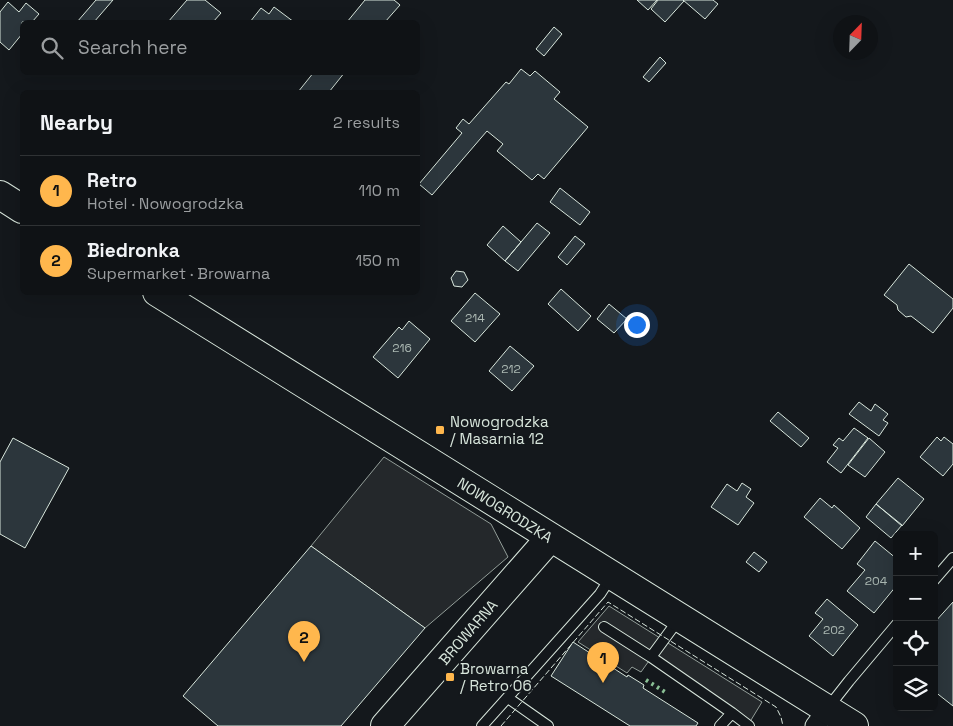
<!DOCTYPE html>
<meta charset="utf-8">
<style>
body{margin:0;font-family:"Space Grotesk",sans-serif;background:#1d2022;color:#f1f3f6}
.controls{position:absolute;right:15px;bottom:15px;display:grid;overflow:hidden;border-radius:8px;box-shadow:0 5px 20px #0002}
.controls button{width:45px;height:45px;display:grid;place-items:center;padding:0;border:0;border-bottom:1px solid #2f3234;background:#0f1215;color:#f1f3f6;font:25px sans-serif}
.compass{position:absolute;left:833px;top:15px;width:45px;height:45px;border-radius:50%;background:#0f1215;box-shadow:0 5px 20px #0002;rotate:23deg}
.you{position:absolute;left:636px;top:324px;width:18px;height:18px;margin:-12px;border:4px solid #fff;border-radius:50%;background:#1a73e8;box-shadow:0 0 0 8px #1a73e833}
.badge{display:grid;place-items:center;width:32px;height:32px;border-radius:50%;background:#ffb74d;color:#111;font-size:16px;font-weight:700}
.pin{position:absolute;translate:-50% -41px;filter:drop-shadow(0 1px 2px #0008)}
.pin::after{content:'';position:absolute;top:26px;width:18px;height:15px;background:inherit;clip-path:polygon(0 0,100% 0,50% 100%)}
.list{margin:0;padding:0;list-style:none}
h2{display:flex;justify-content:space-between;align-items:center;height:65px;margin:0;padding:0 20px;font-size:21px}
h2 small{font-size:16px;font-weight:400;color:#9b9ea0}
.list li{display:grid;grid-template-columns:32px 1fr auto;gap:15px;align-items:center;box-sizing:border-box;height:70px;padding:0 20px;border-top:1px solid #2f3234}
.list b{display:block;font-size:19px;white-space:nowrap}
.list p{margin:0;font-size:16px;white-space:nowrap;color:#9b9ea0}
.list em{font-size:16px;font-style:normal;color:#9b9ea0}
.icon{flex:none;width:28px;height:28px;fill:none;stroke:currentColor;stroke-width:2;stroke-linecap:round;stroke-linejoin:round}
.map{position:relative;flex:none;width:953px;height:726px;overflow:hidden}
.search{position:absolute;background:#0f1215;box-shadow:0 5px 20px #0002;left:20px;top:20px;width:400px;height:55px;display:flex;align-items:center;gap:12px;box-sizing:border-box;padding:0 18px;border-radius:8px;color:#9b9ea0;font-size:19px}
.panel{position:absolute;background:#0f1215;box-shadow:0 5px 20px #0002;left:20px;top:90px;width:400px;height:205px;border-radius:8px}
.map>svg:first-child{display:block}
</style>
<div class="map">
<svg width="953" height="726" viewBox="0 0 953 726">
<rect width="100%" height="100%" fill="#14181c"/>
<path fill="#24282b" stroke="#939e99" d="M384,457L491,524L508,557L425,628L311,546Z
M609,606L762,702L748,725L651,658L641,672L632,667L627,673L578,642Z"/>
<path fill="#2c363c" stroke="#d8e6dc" d="M96,0H113L94,22H77Z
M187,0H205L221,13L213,22H168Z
M365,0H394L400,5L385,22H347Z
M637,0H657L648,10Z
M658,0H683L684,1L665,22L651,9Z
M683,0H713L718,4L705,19Z
M8,2L19,12L26,3L39,14L32,22H22V34L9,50L0,42V12Z
M274,7L294,22H250L261,8L269,14Z
M554,27L562,34L544,56L536,49Z
M660,57L666,63L649,82L643,77Z
M521,69L530,76L535,71L560,92L554,99L588,127L544,179L538,174L532,180L497,151L503,144L487,131L432,195L419,184L462,133L456,128L463,119L469,124L506,82L509,84Z
M314,72H345L329,92H298Z
M560,188L590,212L580,225L550,202Z
M537,223L550,233L518,271L505,261Z
M503,226L521,242L505,261L487,245Z
M575,236L585,244L567,265L558,257Z
M909,264L953,299V308L933,333L911,316L906,317L898,310L897,305L884,295Z
M456,271L464,272L468,280L462,287L454,286L451,278Z
M561,289L591,316L578,331L548,304Z
M475,293L500,314L475,342L451,321Z
M609,304L627,319L614,333L597,319Z
M409,321L430,339L398,378L373,357L399,327L402,330Z
M510,346L534,366L512,391L489,371Z
M859,402L871,411L875,404L888,414L883,420L888,423L879,436L849,414Z
M778,412L809,438L801,447L770,421Z
M854,428L868,438L841,473L827,462L838,448L833,445L839,438L843,441Z
M937,437L941,441L944,437L953,444V464L943,476L920,457Z
M13,438L69,468L25,548L0,534V462Z
M869,438L885,452L865,477L848,465Z
M898,478L924,499L902,526L876,504Z
M742,483L751,489L746,497L754,503L738,525L711,507L727,484L737,491Z
M820,498L832,508L834,505L860,528L842,549L804,517Z
M876,504L902,525L891,538L866,517Z
M875,541L897,559V571L894,575L897,577V585L874,613L847,591L865,570L857,564Z
M311,546L425,628L341,726H218L183,696Z
M754,552L767,562L759,572L746,562Z
M827,599L858,625L833,656L809,636L823,619L815,613Z
M953,602V706L934,691V623Z
M573,642L627,677L628,675L644,685L643,688L698,723L696,726H630L551,676Z"/>
<g fill="none" stroke-linecap="round" stroke-linejoin="round">
<defs>
<path id="lane" d="M934,580L953,558
M604,627L651,657L732,713L720,726
M651,657L679,619
M508,698L548,726
M827,709L849,681L897,624
M732,713L749,726
M482,726L600,594L611,577"/>
<path id="street" d="M815,726L827,710"/>
<path id="secondary" d="M0,195L22,209
M157,292L854,726
M385,726L550,538"/>
</defs>
<use href="#lane" stroke="#d8e6dc" stroke-width="12"/>
<use href="#street" stroke="#d8e6dc" stroke-width="21"/>
<use href="#secondary" stroke="#d8e6dc" stroke-width="30"/>
<use href="#lane" stroke="#14181c" stroke-width="10"/>
<use href="#street" stroke="#14181c" stroke-width="19"/>
<use href="#secondary" stroke="#14181c" stroke-width="28"/>
<path stroke="#8ac095" stroke-width="4" stroke-dasharray="2.5 4" stroke-linecap="butt" d="M646,680L665,692"/>
<path stroke="#d8e6dc" stroke-width="1" stroke-dasharray="6 2.5" stroke-linecap="butt" d="M501,726L608,602L776,707L781,717L783,726"/>
</g>
<g fill="#ffb74d" stroke="#14181c" stroke-width="2">
<rect x="435" y="425" width="10" height="10" rx="2.5"/>
<rect x="445" y="672" width="10" height="10" rx="2.5"/>
</g>
<g text-anchor="middle" dominant-baseline="central" stroke-width="4" stroke-linejoin="round" paint-order="stroke">
<g font-size="12" fill="#adbab4">
<text x="475" y="318">214</text>
<text x="402" y="348">216</text>
<text x="511" y="369">212</text>
<text x="876" y="581">204</text>
<text x="834" y="630">202</text>
</g>
<g font-size="15" fill="#d8e6dc" stroke="#14181c" text-anchor="start">
<text x="450" y="421">Nowogrodzka<tspan x="450" dy="17">/ Masarnia 12</tspan></text>
<text x="460" y="668">Browarna<tspan x="460" dy="17">/ Retro 06</tspan></text>
</g>
<g font-size="15" fill="#d8e6dc" stroke="#14181c">
<text transform="translate(505 510) rotate(32)">NOWOGRODZKA</text>
<text transform="translate(468 632) rotate(-49)">BROWARNA</text>
</g>
</g>
</svg>
<div class="controls">
<button>+</button>
<button>−</button>
<button><svg class="icon" aria-label="locate" viewBox="0 0 24 24"><circle cx="12" cy="12" r="6"/><path d="M12 2v4M12 18v4M2 12h4M18 12h4"/></svg></button>
<button><svg class="icon" aria-label="layers" viewBox="0 0 24 24"><path d="M12 4l9 5-9 5-9-5zM3 14l9 5 9-5"/></svg></button>
</div>
<svg class="compass" viewBox="-18 -18 36 36"><path d="M0-13l5 13h-10z" fill="#e53935"/><path d="M0 13l5-13h-10z" fill="#9b9ea0"/></svg>
<div class="you"></div>
<div class="pin badge" style="left:603px;top:683px">1</div>
<div class="pin badge" style="left:304px;top:662px">2</div>
<div class="search"><svg class="icon" aria-label="search" viewBox="0 0 24 24"><circle cx="10" cy="10" r="6"/><path d="M15 15l6 6"/></svg>Search here</div>
<section class="panel">
<h2>Nearby<small>2 results</small></h2>
<ul class="list">
<li><span class="badge">1</span><div><b>Retro</b><p>Hotel · Nowogrodzka</p></div><em>110 m</em></li>
<li><span class="badge">2</span><div><b>Biedronka</b><p>Supermarket · Browarna</p></div><em>150 m</em></li>
</ul>
</section>
</div>
